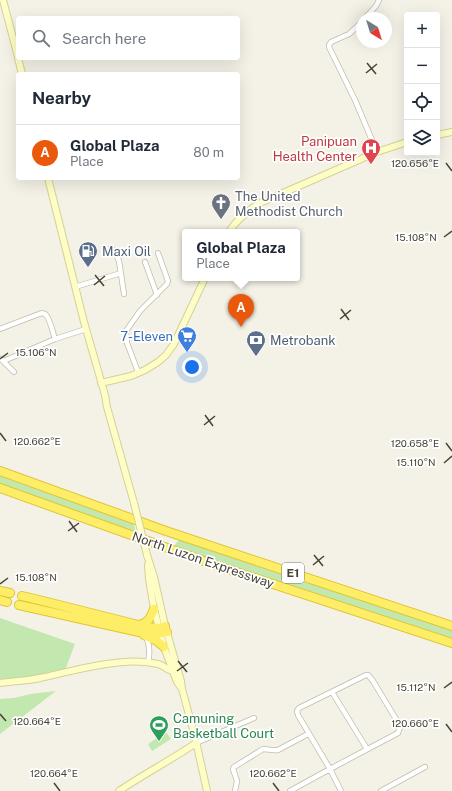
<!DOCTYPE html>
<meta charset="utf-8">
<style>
body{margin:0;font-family:"Public Sans",sans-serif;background:#f2f2f3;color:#1f2937}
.controls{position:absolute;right:12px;top:12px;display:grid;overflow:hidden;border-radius:4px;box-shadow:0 4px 16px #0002}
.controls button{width:36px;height:36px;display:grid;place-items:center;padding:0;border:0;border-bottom:1px solid #e0e1e3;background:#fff;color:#1f2937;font:20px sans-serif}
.compass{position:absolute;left:356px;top:12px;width:36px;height:36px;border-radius:50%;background:#fff;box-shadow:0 4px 16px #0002;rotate:142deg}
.you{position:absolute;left:192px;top:367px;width:14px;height:14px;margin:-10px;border:3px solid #fff;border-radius:50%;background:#1a73e8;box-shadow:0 0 0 6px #1a73e833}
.badge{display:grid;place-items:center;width:26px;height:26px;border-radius:50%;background:#ea580c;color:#fff;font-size:13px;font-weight:700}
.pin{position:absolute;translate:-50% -33px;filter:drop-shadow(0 1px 2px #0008)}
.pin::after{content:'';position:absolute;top:21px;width:14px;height:12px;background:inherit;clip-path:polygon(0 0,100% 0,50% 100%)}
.popup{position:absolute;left:182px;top:229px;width:118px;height:52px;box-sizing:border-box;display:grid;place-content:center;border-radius:4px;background:#fff;filter:drop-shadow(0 1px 3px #0005);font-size:13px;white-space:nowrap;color:#747a83}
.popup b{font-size:15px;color:#1f2937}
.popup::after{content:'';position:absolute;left:50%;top:100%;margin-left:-8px;border:8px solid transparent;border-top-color:#fff}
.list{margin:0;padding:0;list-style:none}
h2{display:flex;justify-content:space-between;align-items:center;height:52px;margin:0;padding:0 16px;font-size:17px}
h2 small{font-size:13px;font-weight:400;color:#747a83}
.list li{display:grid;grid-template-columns:26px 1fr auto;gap:12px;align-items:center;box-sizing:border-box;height:56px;padding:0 16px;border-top:1px solid #e0e1e3}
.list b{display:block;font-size:15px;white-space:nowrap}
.list p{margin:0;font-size:13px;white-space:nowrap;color:#747a83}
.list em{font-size:13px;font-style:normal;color:#747a83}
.icon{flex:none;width:22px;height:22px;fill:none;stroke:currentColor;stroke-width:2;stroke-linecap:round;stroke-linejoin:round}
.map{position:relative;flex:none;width:452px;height:791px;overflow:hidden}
.search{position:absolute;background:#fff;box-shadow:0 4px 16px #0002;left:16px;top:16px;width:224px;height:44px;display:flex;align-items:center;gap:10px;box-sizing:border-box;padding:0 14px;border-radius:4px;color:#747a83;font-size:15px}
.panel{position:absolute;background:#fff;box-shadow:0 4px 16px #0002;left:16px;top:72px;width:224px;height:108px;border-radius:4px}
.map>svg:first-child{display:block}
</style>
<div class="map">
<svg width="452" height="791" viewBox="0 0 452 791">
<rect width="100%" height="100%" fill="#f4f2e7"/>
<path fill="#c2e8af" d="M0,474L133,522L137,535L0,486Z
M179,540L244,562L452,630V641L384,619L177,548L175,545L177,542Z
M0,618L75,644L65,670L36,678L0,682Z
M56,691L0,734V699L14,698L31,694Z
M166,732L171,739L152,751L148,744Z"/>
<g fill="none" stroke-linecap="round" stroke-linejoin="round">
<defs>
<path id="street" d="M365,18L376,6L379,0
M362,22L349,34L331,42L329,45V47L355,100L377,152
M111,248L116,254L119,261L124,294
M145,262L157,295
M75,287L121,273
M0,329L39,314C41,313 43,313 45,314C50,317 53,334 55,339
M1,359L14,372
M2,360L4,361L6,360L55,339L86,329
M138,372L127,343L126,331L140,311L167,284L168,281L158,253
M146,636C150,645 150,654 148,663
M332,692L367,749
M196,743L254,718
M235,791L237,781L233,769L234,767L263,749C268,749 273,751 278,750L308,734
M290,791L330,769L398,733L400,727L399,724L373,681L368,675H366L299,708L297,711L298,715L330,769L341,791
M381,791L425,767"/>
<path id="secondary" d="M3,0L18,57
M18,58L22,74
M437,135L452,132
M48,178L84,322L105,395L107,407L134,503
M229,232C237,219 248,211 260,203L377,152L407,142
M101,383L131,376L145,370L158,362L166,355L174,344L205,278
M147,555L154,577L165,626L181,681L182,689L195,737L207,791
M148,565L149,579L154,609L164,647L177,682L182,689
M0,683C13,681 26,681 40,678C68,672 95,664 124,662C135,661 147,662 158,664C167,666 166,673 177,669
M119,791C144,774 171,760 196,743"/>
<path id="highway" d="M0,471L166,531L452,626
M0,488L212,564L452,643
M0,591L10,593
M22,596L43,601L146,627L159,628L165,626
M0,600L7,602
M19,605L148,634H154L167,632
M138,625C148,624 151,617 154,609
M144,635L157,641L164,647"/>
</defs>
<use href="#street" stroke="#bfbca9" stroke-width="6"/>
<use href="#secondary" stroke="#d4d197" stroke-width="8"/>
<use href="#highway" stroke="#dec536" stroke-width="10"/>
<use href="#street" stroke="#fff" stroke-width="4.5"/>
<use href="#secondary" stroke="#fffdc6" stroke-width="6"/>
<use href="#highway" stroke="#feed67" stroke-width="8"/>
<defs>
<path id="secondary-bridge" d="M134,503L147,555"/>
</defs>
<use href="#secondary-bridge" stroke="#d4d197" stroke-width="8" stroke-linecap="butt"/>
<use href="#secondary-bridge" stroke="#fffdc6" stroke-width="6"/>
</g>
<path fill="none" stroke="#474436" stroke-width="1.5" d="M367,63L376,74M366,73L377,64M446,163L452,171M444,237L452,231M95,275L104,286M94,285L105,276M341,309L349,320M340,319L351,310M0,359L8,353M205,415L213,426M204,425L215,416M0,433L6,441M446,443L452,451M444,463L452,456M69,521L77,532M68,531L79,523M314,555L323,566M313,565L324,556M0,584L8,578M178,661L187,672M177,671L188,663M444,688L452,682M0,714L6,721M446,724L452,732M54,783L60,791M273,783L279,791"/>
<defs>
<symbol id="hospital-pin" viewBox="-11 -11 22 30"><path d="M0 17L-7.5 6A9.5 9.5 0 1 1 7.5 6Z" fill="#e0444e" stroke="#fff"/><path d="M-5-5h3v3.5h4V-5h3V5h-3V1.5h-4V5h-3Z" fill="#fff"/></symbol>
<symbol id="church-pin" viewBox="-11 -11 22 30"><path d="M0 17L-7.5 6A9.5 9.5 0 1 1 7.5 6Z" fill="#6b7280" stroke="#fff"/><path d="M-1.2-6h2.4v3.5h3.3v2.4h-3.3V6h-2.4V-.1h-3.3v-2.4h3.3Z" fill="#fff"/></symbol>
<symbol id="fuel-pin" viewBox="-11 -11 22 30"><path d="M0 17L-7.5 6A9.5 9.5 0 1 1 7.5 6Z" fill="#5c6f8a" stroke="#fff"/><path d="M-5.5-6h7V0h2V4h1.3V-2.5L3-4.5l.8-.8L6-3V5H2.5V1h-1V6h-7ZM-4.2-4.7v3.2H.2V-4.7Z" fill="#fff"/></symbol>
<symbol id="supermarket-pin" viewBox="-11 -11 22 30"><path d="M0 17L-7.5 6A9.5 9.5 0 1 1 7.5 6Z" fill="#3f7fe0" stroke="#fff"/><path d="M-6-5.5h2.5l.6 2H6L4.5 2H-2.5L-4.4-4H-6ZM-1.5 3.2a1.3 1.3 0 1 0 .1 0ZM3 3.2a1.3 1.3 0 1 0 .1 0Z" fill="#fff"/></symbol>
<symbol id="bank-pin" viewBox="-11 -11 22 30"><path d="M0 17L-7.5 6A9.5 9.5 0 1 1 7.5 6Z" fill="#5c6f8a" stroke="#fff"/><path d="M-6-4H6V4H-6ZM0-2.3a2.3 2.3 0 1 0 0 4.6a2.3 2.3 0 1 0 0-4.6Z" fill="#fff"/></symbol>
<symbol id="stadium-pin" viewBox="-11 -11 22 30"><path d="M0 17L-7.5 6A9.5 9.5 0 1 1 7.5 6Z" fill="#2e9e5b" stroke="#fff"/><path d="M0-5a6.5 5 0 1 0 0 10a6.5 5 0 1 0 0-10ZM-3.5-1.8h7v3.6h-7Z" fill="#fff"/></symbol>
</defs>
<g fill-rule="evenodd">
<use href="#hospital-pin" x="360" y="137" width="22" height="30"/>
<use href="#church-pin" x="210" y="192" width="22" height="30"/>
<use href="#fuel-pin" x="77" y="240" width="22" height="30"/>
<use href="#supermarket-pin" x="176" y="325" width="22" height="30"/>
<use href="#bank-pin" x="245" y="329" width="22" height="30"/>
<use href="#stadium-pin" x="148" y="714" width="22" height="30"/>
</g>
<g text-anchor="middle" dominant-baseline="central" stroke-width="3.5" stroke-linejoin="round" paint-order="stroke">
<rect fill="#fff" stroke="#7e7c72" stroke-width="1" x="282" y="563" width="22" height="20" rx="3"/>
<g font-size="12" font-weight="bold" fill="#474436">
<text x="293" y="573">E1</text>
</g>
<g font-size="13" fill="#be3a42" stroke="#fff" text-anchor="end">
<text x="357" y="141">Panipuan<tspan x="357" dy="15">Health Center</tspan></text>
</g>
<g font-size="13" fill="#5b616d" stroke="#fff" text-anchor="start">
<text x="235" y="196">The United<tspan x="235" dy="15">Methodist Church</tspan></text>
</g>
<g font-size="13" fill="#4e5e75" stroke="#fff" text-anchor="start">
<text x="102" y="251">Maxi Oil</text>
<text x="270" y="340">Metrobank</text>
</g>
<g font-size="13" fill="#366cbe" stroke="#fff" text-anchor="end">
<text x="173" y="336">7-Eleven</text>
</g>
<g font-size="13" fill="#474436" stroke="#fff">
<text transform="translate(203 560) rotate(19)">North Luzon Expressway</text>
</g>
<g font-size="13" fill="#27864d" stroke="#fff" text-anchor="start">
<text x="173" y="718">Camuning<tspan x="173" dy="15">Basketball Court</tspan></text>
</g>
</g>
<g font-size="10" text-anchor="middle" fill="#474436" stroke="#fff" stroke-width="3.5" stroke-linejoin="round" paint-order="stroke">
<text x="415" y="167">120.656°E</text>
<text x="416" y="241">15.108°N</text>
<text x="36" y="356">15.106°N</text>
<text x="37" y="445">120.662°E</text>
<text x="415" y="447">120.658°E</text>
<text x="416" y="466">15.110°N</text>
<text x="36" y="581">15.108°N</text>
<text x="416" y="691">15.112°N</text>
<text x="37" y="725">120.664°E</text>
<text x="415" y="727">120.660°E</text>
<text x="54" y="777">120.664°E</text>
<text x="273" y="777">120.662°E</text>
</g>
</svg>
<div class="controls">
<button>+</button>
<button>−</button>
<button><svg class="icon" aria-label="locate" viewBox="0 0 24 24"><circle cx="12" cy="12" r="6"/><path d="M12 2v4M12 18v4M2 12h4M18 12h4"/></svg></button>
<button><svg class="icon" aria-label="layers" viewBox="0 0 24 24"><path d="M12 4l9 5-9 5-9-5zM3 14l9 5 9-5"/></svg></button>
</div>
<svg class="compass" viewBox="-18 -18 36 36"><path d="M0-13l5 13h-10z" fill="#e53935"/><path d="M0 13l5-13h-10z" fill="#747a83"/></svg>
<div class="you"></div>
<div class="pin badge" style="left:241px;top:327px">A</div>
<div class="popup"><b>Global Plaza</b>Place</div>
<div class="search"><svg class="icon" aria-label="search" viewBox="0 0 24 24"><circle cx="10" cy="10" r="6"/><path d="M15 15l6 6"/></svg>Search here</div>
<section class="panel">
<h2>Nearby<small></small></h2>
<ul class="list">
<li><span class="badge">A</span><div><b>Global Plaza</b><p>Place</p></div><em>80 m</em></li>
</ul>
</section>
</div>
